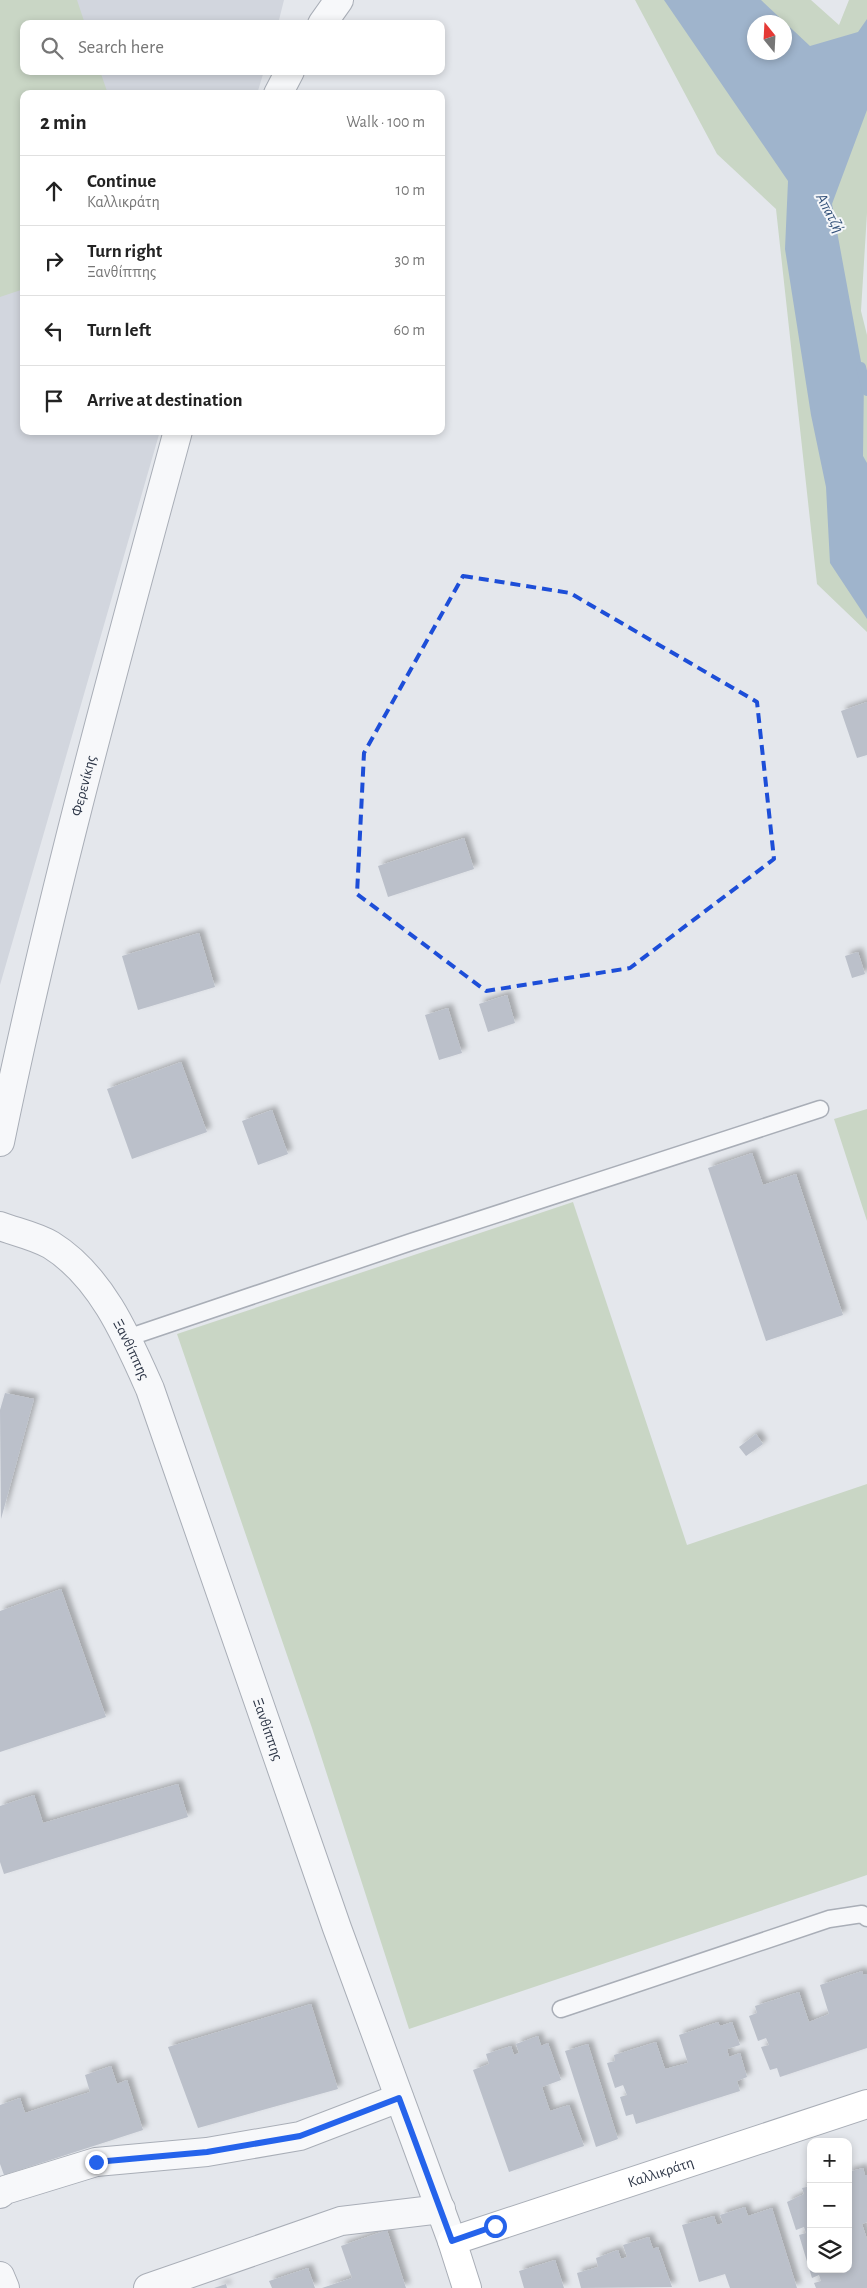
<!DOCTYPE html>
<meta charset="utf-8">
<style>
body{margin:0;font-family:"Alegreya Sans",sans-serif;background:#f2f2f2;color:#222}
.controls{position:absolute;right:15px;bottom:15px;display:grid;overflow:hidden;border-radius:10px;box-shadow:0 2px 8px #0003}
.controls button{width:45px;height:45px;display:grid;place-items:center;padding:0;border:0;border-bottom:1px solid #e0e0e0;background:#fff;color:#222;font:25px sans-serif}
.compass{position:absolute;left:747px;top:15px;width:45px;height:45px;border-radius:50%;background:#fff;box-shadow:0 2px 8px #0003;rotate:342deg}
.stop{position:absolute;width:15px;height:15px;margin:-11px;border:4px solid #2563eb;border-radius:50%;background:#fff}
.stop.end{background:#2563eb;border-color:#fff;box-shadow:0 1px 5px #0008}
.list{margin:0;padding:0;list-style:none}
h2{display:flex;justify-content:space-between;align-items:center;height:65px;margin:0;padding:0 20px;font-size:21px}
h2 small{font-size:16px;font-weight:400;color:#767676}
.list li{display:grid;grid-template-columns:32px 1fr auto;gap:15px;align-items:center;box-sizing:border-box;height:70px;padding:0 20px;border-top:1px solid #e0e0e0}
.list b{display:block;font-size:19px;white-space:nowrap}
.list p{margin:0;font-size:16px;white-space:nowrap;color:#767676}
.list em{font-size:16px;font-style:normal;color:#767676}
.icon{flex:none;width:28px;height:28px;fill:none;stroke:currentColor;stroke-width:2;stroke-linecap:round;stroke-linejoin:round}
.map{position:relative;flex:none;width:867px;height:2288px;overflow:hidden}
.search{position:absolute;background:#fff;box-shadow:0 2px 8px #0003;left:20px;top:20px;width:425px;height:55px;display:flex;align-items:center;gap:12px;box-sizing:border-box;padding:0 18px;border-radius:10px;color:#767676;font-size:19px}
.panel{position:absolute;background:#fff;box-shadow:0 2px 8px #0003;left:20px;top:90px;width:425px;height:345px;border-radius:10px}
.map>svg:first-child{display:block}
</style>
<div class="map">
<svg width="867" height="2288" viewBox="0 0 867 2288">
<defs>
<filter id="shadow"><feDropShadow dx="4.5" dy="-4.5" stdDeviation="2.5" flood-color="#0004"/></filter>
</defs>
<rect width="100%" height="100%" fill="#e4e7ec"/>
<path fill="#d2d6de" d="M0,0H284L278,24H24V71H264L257,94H24V431H160L0,985Z"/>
<path fill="#c9d6c5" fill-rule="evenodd" d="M0,0H77L85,24H24V71H100L108,94H24V289L0,297Z
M635,0H811L839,25L849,0H867V213L861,311L867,335V632L817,584L776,209L717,154ZM754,22H784V52H754Z
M867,1109V1221L834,1119Z
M573,1202L687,1545L867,1484V1875L409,2029L312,1728L177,1334Z"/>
<path fill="#9fb4cc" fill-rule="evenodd" d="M664,0H761L810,46L858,32L867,19V110L832,204L864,378L863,456L867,463V619L830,563L826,487L811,415L785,249L788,181ZM754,22H784V52H754Z"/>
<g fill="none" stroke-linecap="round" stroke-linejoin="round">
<path stroke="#9fb4cc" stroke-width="10" d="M861,367L867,391"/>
</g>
<path fill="#bbc0ca" filter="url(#shadow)" d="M867,702V755L857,758L841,711Z
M464,838L474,869L388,897L378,866Z
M199,933L215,987L138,1010L122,956Z
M858,952L865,974L852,978L845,956Z
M507,995L515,1023L488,1032L479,1004Z
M448,1008L462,1053L439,1060L425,1015Z
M181,1062L207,1132L132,1159L107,1089Z
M272,1110L288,1154L258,1165L242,1121Z
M752,1153L763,1185L796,1174L843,1315L766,1341L708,1168Z
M5,1393L34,1399L1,1519L0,1410Z
M756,1434L763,1444L746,1456L739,1447Z
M61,1589L106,1717L0,1752V1611Z
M178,1784L188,1817L4,1874L0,1862V1806L34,1795L43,1823Z
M862,1971L863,1975L867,1974V2048L780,2077L777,2068L770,2070L761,2047L769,2045L766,2038L758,2041L749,2016L757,2013L755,2006L799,1992L809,2022L829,2014L820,1985Z
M311,2004L338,2089L198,2128L168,2047Z
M718,2022L720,2026L732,2022L740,2045L727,2049L729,2057L740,2053L747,2077L737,2081L740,2091L636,2124L633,2114L626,2116L620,2097L627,2095L623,2085L615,2088L607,2063L615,2061L614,2055L656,2042L665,2069L688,2063L679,2035Z
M538,2036L541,2046L548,2043L561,2080L542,2087L550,2111L569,2105L584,2146L509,2172L473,2070L489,2064L486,2054L511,2046L514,2055L519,2053L516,2044Z
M588,2044L618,2139L596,2147L565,2051Z
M111,2066L117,2084L127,2080L143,2130L4,2175L0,2164V2105L20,2098L25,2113L90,2092L85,2075Z
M863,2168L865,2175H867V2222L862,2224L867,2239V2288H816L814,2283L821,2281L819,2275L812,2278L799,2235L806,2233L804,2227L796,2230L787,2202L804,2194L802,2188L811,2186V2269H848V2172Z
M745,2207L748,2216L772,2208L797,2288H730L725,2274L699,2282L682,2225L714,2216L717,2225L723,2223L720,2215Z
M387,2230L406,2288H322L352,2278L341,2246Z
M649,2237L653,2249L658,2247L672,2287L581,2288L577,2273L598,2267L596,2258L618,2250L621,2259L627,2257L623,2245Z
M555,2260L564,2288H524L519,2271Z
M308,2268L315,2288H272L269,2281Z
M226,2284L227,2288H214Z"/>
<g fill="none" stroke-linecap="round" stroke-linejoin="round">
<defs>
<path id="lane" d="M127,1338L411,1242L820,1109
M561,2009L829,1919L862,1914L867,1918"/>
<g id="street">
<path d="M322,24L339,0"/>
<path d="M278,94L290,71"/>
<path id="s1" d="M0,1142C49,903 114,667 178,431"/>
<path id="s2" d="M0,1226C16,1232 36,1236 51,1245C101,1276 127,1337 150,1389L337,1928L452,2241"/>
<path d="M0,2194L5,2190L96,2162L207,2152L300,2136L399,2098"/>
<path d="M0,2276L5,2288"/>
<path d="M148,2288L341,2221L441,2209"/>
</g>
<g id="secondary">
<path id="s3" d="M467,2288L452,2241L867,2104"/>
</g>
</defs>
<use href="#lane" stroke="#a9aeb7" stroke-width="19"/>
<use href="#street" stroke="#a9aeb7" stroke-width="30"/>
<use href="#secondary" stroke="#a9aeb7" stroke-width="30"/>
<use href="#lane" stroke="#f7f8fa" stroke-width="16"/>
<use href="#street" stroke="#f7f8fa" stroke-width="28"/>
<use href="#secondary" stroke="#fff" stroke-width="28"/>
</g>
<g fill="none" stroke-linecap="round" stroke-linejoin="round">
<path stroke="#2563eb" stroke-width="6" d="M96,2162L207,2152L300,2136L399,2098L452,2241L495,2226"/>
</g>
<path fill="none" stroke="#1d4ed8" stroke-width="4" stroke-dasharray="10 6" stroke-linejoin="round" d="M463,576L570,593L757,702L774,859L630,968L486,991L357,894L364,753Z"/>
<g text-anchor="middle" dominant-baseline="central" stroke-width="4" stroke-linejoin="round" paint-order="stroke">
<g font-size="15" fill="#2b3445" stroke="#f4f6f9">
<text stroke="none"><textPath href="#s1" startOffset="366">Φερενίκης</textPath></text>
<text stroke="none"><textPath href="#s2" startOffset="188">Ξανθίππης</textPath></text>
<text stroke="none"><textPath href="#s2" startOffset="592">Ξανθίππης</textPath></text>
<text stroke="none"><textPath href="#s3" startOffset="269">Καλλικράτη</textPath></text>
</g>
<g font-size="16" font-style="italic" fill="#34527a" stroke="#f4f6f9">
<text transform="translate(830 213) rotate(62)">Απατζή</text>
</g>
</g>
</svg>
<div class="controls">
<button>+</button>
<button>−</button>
<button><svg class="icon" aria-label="layers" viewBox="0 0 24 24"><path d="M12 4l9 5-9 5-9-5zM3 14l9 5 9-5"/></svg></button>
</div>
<svg class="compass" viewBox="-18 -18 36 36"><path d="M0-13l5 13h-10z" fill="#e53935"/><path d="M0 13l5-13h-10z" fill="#767676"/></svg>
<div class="stop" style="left:495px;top:2226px"></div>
<div class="stop end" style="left:96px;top:2162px"></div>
<div class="search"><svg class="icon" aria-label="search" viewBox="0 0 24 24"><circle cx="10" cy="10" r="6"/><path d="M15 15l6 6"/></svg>Search here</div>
<section class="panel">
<h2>2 min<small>Walk · 100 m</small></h2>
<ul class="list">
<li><svg class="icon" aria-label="ahead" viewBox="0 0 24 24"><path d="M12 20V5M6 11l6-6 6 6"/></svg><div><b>Continue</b><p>Καλλικράτη</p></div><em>10 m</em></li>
<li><svg class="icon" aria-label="right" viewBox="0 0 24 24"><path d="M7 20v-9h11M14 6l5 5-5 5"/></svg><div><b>Turn right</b><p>Ξανθίππης</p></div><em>30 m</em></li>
<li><svg class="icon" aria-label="left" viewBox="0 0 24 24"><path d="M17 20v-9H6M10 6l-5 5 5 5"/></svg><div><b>Turn left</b></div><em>60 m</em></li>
<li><svg class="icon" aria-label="arrive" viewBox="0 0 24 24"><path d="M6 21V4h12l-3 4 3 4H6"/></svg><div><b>Arrive at destination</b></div></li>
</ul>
</section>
</div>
